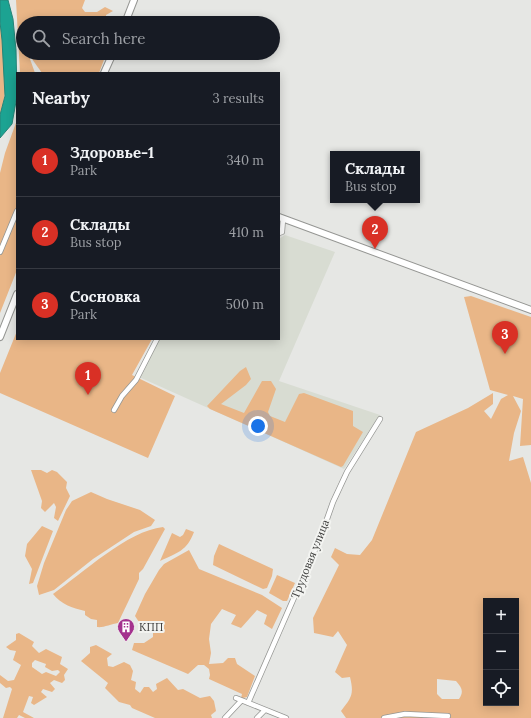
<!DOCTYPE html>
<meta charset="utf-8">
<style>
body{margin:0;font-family:Lora,serif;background:#20242c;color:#f1f3f6}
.controls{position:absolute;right:12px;bottom:12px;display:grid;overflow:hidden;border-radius:0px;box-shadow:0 2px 10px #0003}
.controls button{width:36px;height:36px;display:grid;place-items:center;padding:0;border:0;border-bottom:1px solid #363941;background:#171b24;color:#f1f3f6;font:20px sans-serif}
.you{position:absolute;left:258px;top:426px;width:14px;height:14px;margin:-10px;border:3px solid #fff;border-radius:50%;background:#1a73e8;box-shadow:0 0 0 6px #1a73e833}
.badge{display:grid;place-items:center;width:26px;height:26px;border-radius:50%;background:#d93025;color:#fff;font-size:13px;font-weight:700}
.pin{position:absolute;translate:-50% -33px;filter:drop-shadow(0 1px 2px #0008)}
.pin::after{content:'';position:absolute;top:21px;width:14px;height:12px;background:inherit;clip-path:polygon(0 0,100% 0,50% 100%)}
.popup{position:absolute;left:330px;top:151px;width:90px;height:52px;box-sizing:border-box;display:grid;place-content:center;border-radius:0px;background:#171b24;filter:drop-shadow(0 1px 3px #0005);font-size:13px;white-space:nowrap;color:#9ea1a6}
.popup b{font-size:15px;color:#f1f3f6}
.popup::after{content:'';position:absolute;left:50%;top:100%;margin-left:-8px;border:8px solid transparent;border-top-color:#171b24}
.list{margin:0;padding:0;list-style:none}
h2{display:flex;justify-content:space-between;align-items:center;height:52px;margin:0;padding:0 16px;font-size:17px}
h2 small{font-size:13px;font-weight:400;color:#9ea1a6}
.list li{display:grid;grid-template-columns:26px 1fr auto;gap:12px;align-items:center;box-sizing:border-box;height:72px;padding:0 16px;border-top:1px solid #363941}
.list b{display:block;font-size:15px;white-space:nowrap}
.list p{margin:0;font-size:13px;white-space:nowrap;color:#9ea1a6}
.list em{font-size:13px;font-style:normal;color:#9ea1a6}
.icon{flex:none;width:22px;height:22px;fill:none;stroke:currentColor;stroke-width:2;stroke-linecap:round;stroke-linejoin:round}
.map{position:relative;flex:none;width:531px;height:718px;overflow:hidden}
.search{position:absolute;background:#171b24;box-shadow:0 2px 10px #0003;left:16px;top:16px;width:264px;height:44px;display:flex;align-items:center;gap:10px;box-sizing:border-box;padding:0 14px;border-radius:22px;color:#9ea1a6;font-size:15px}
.panel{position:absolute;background:#171b24;box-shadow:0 2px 10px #0003;left:16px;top:72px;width:264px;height:268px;border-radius:0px}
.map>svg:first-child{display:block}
</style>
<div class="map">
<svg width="531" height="718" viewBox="0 0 531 718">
<rect width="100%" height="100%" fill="#e6e7e4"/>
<path fill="#d8dcd2" d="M285,235L335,252L279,381L380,415L344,469L139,377L158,339H279V239Z"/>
<path fill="#e9b687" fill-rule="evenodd" d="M16,0H85L82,8L85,12H97L105,7L113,11L106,15V22L117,19L116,23H23V53H30V59L35,73H20Z
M0,22C4,51 10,88 0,115Z
M32,53H103L101,56L105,57L99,73H42L32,59Z
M17,120V270L0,313V173L5,153Z
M471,296L531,317V445L520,446L523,399L513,396L521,411L514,433L509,461L523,457L531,483V718H440L439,716H422L424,718H346L341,711C352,697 354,694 350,677L342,678L335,672L347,645L338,631L333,637L314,633L313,618L339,565L331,557L335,548L347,554L360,555L372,540L416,432L468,408L493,393V404L484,411L491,419L501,399L508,395L490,390L464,297ZM486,601H516V703H486ZM437,679L456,681C462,688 464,691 459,699H442L437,694Z
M17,331V339H152L132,375L175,396L148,458L0,393V373Z
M246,367L251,379L246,385L221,404L244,413L262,381H271L276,389L268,412L270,416L285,422L299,394L304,393L353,411V426L363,432L343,466L341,467L210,409L207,406L240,371Z
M31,470H41L47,473L52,470L57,472L67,482L66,488L70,496L58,521L54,518L56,507L54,503L45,512L41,508L42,501Z
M91,492L107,499L140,510L155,520L151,526L134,532L93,559L54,590L39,595L37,586L44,563L66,510L72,501Z
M42,526L53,531L33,583L29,584L32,569L25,556L27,544Z
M163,527L165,529L143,569L139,573V579L118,623C111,624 103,628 97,627V620L91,619L85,615V611C72,608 61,604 53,594C83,573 127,531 163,527Z
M186,529L194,532C187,551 177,553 160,561L172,533L180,537L183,535Z
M219,544L273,569L272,576L267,588L263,589L213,565L214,556Z
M189,550L199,569L262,595L282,608L272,629L264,624L267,615L257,610L241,628L231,624L236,615L222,609L211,624L209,639L211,653L209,664L223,663L228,658H235L237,664L255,676L247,697L243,698H241L242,694L209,679L210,675L209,669L204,665H198L188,674L132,650L134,643H144L153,637V626L151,623L141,625L135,616L145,594L159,570L164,564Z
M277,575L295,583L287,601H283L269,593Z
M19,633L34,642L32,646L39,653L46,649L62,657L60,664L68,669L64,675L65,680L62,683L54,680L50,683L55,689L52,692L43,689L41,692L47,697L34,705L31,703L33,697L29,696L23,712L34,718H25L19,715L17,718H3L12,689L10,687L6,688L0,683V675L8,681L14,680L21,665L13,660L16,651L10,650L6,647L16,640V634ZM35,660L46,664L45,667L52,671L58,670L60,672L56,676L46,672L42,674L32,667V663Z
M96,645L112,654L107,658L108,666L113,667L124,662L130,665L133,671L131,680L136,682L135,689L140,693L144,687H149L153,692L157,689L156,684L167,678L178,690L183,689L200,698L210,696L214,701L216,711L211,715L212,718H155L132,708L130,705L119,702L105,688L108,683L81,661L90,653V647Z"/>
<path fill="#1ca392" stroke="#258478" d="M0,0H8L13,19L16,50L17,96L12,124L0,138V115L5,96L2,40L0,22Z"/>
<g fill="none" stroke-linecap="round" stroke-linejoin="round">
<defs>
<path id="minor" d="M279,233L282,232L283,219
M0,252L17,211
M114,410L122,396L136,380L157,339
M236,698L286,718
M248,703L321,536L333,502L347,472L380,419
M225,718L241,701
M257,718L265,710
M384,718L405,714L448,716"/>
<path id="major" d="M125,23L134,0
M104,73L113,53
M279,217L531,310
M0,337L17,294"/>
</defs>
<use href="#minor" stroke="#959693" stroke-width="6"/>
<use href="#major" stroke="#959693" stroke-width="8"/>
<use href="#minor" stroke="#fff" stroke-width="4.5"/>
<use href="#major" stroke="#fff" stroke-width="6"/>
</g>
<defs>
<symbol id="building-pin" viewBox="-11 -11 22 30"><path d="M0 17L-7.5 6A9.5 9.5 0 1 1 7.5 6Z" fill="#a4328e" stroke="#f3f4f1"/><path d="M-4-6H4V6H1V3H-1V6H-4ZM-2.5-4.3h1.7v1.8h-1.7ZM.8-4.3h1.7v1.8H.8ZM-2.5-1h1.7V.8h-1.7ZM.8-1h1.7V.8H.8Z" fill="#fff"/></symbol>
</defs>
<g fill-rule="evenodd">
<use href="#building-pin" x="116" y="617" width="20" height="27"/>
</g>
<g text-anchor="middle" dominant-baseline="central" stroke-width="4" stroke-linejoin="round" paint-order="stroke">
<g font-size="11" fill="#3b3b3a" stroke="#f3f4f1">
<text transform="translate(310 559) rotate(-68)">Трудовая улица</text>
</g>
<g font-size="11" fill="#3b3b3a" stroke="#f3f4f1" text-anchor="start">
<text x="139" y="627">КПП</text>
</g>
</g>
</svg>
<div class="controls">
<button>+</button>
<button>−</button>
<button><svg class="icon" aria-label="locate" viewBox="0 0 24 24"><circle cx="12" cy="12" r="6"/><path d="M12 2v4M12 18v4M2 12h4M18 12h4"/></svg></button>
</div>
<div class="you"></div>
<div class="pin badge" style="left:88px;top:395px">1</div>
<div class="pin badge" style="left:375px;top:249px">2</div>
<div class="popup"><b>Склады</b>Bus stop</div>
<div class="pin badge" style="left:505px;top:354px">3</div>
<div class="search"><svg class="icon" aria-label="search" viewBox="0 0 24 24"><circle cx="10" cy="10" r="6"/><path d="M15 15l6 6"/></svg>Search here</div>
<section class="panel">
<h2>Nearby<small>3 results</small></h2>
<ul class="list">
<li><span class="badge">1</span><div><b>Здоровье-1</b><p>Park</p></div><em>340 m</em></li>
<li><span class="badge">2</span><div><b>Склады</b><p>Bus stop</p></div><em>410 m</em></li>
<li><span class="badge">3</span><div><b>Сосновка</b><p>Park</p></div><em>500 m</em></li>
</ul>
</section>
</div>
